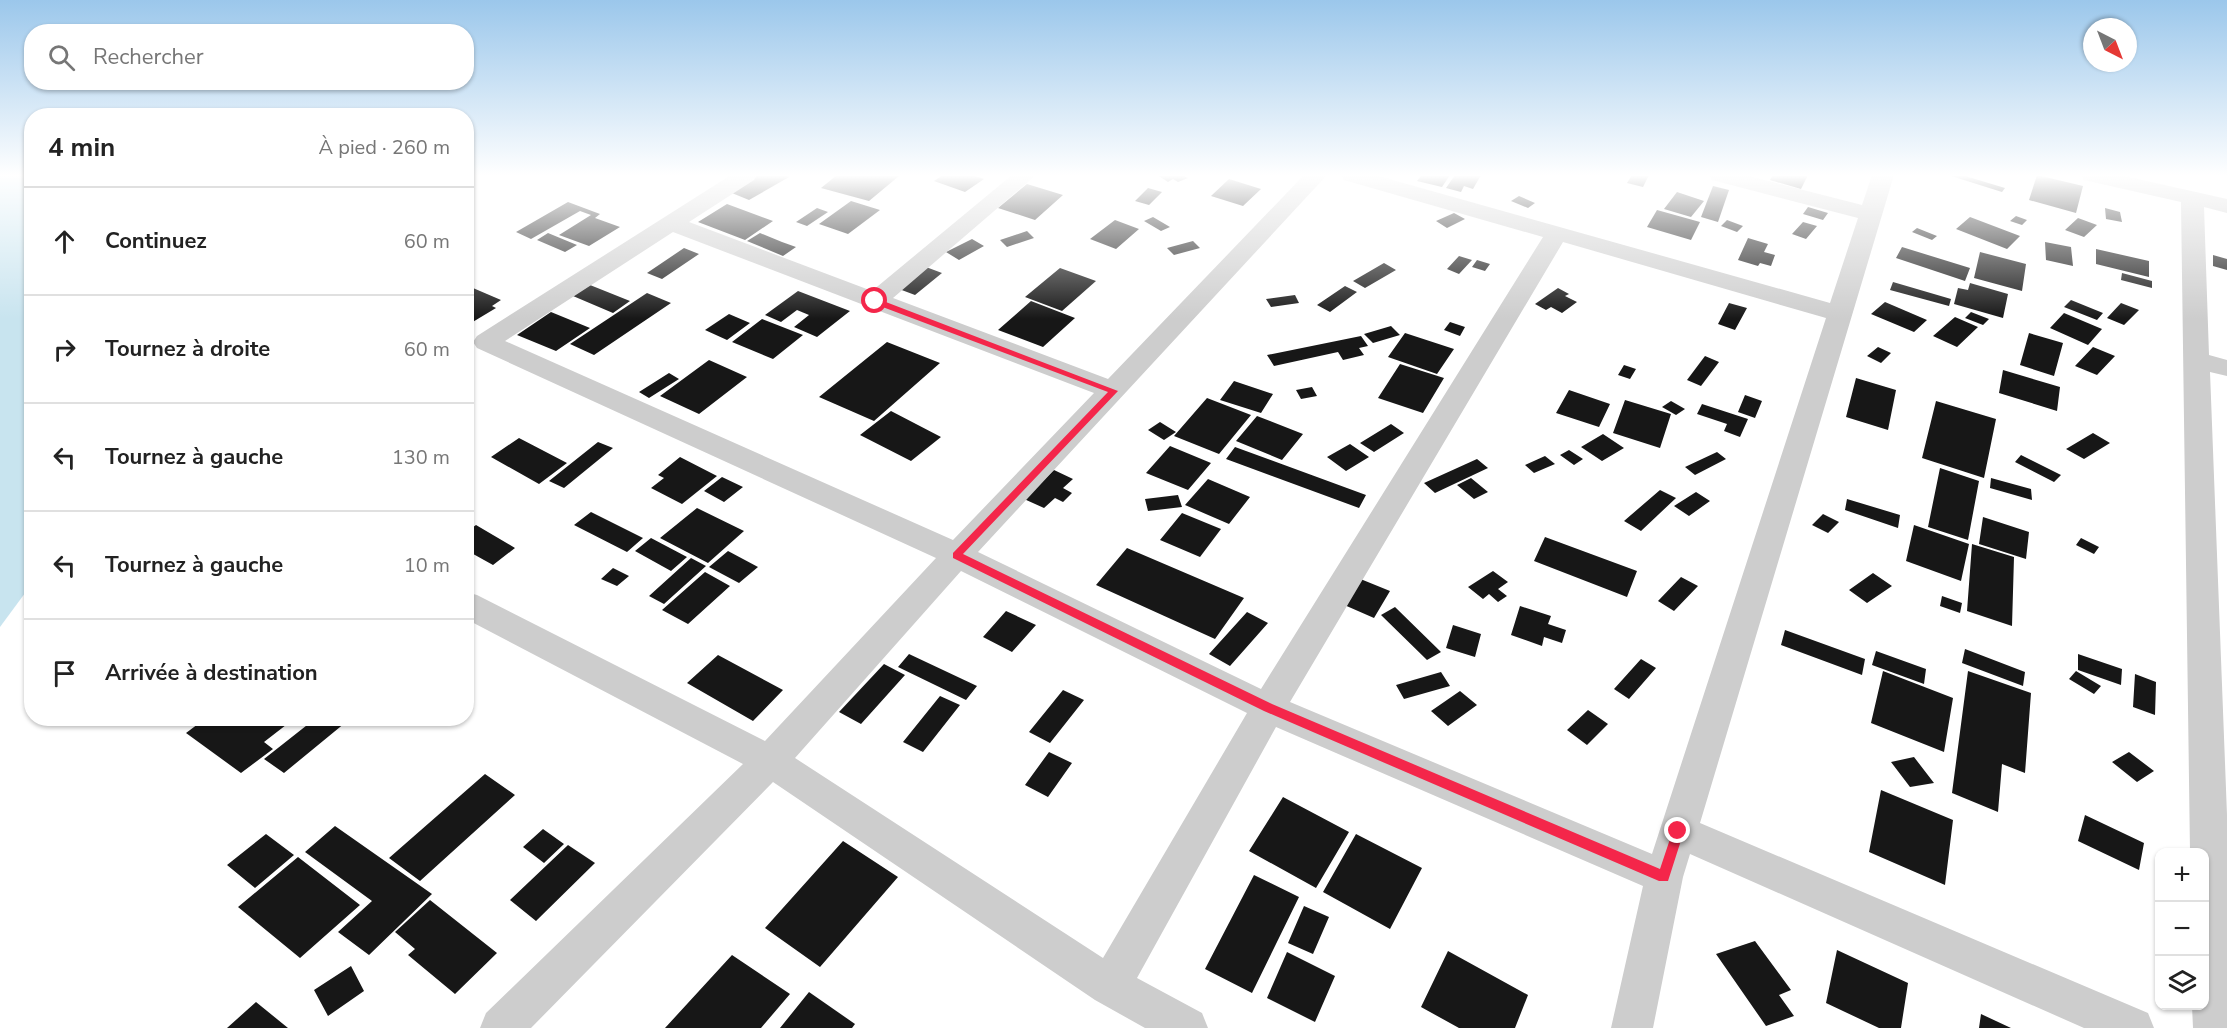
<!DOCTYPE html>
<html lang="fr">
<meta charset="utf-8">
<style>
body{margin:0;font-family:"Nunito Sans",sans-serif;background:#f2f2f2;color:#222}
.controls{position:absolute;right:18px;bottom:18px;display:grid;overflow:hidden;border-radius:12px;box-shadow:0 2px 4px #0004}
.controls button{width:54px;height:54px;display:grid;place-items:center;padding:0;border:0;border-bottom:2px solid #e0e0e0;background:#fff;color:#222;font:30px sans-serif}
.compass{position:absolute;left:2083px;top:18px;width:54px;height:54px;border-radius:50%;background:#fff;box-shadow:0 2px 4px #0004;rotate:138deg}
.stop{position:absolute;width:18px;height:18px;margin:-14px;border:4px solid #f4264a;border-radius:50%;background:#fff}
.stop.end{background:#f4264a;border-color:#fff;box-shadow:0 2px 6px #0008}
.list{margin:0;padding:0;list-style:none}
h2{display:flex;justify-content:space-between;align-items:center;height:78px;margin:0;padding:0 24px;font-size:26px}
h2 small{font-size:20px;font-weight:400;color:#767676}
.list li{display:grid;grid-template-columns:39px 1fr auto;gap:18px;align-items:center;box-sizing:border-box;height:108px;padding:0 24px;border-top:2px solid #e0e0e0}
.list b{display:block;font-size:22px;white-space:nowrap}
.list em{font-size:20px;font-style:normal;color:#767676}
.icon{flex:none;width:33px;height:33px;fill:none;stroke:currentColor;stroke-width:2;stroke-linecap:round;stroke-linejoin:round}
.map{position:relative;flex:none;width:2227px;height:1028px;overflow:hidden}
.search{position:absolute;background:#fff;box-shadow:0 2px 4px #0004;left:24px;top:24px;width:450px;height:66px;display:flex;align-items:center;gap:15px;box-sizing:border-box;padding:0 21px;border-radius:24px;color:#767676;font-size:22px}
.panel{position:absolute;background:#fff;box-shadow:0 2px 4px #0004;left:24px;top:108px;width:450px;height:618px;border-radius:24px}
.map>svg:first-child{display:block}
</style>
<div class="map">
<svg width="2227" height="1028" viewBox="0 0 2227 1028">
<rect width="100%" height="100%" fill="#fff"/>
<path fill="#c8e4ef" d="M0,175H32L31,585L0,627Z"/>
<path fill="#171717" d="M754,175H784L789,177L749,200L727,191Z
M837,175H893L899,176L869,201L821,188Z
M943,175H972L984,179L965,192L934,181Z
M1162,175H1182L1188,178L1178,182L1173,179L1168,182L1159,176Z
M1422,175H1450L1442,187L1417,181Z
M1455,175H1481L1473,189L1464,186L1461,192L1446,188Z
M1632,175H1649L1643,187L1627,183Z
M1773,175H1808L1801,189L1770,180Z
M1948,175H1962L2005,188L2002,192Z
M2037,175L2083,186L2076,213L2029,200Z
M1229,179L1261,189L1243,206L1211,196Z
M1027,184L1063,195L1035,220L998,208Z
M1713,186L1729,190L1718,222L1701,217Z
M1148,188L1162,192L1149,205L1135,201Z
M1677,192L1704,201L1691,217L1664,209Z
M1519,196L1535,203L1528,208L1511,201Z
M851,201L880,210L848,234L819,224Z
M568,202L600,214L595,218L620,227L589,246L559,235L591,215L580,211L531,239L516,232Z
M727,204L773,221L745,240L698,222Z
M1808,207L1828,213L1823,220L1803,214Z
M817,208L828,212L807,226L796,222Z
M2105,208L2120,212L2122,222L2106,219Z
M1657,210L1700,222L1691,240L1647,227Z
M1454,213L1465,219L1447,228L1436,221Z
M2016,216L2027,220L2022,225L2010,221Z
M1153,217L1170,227L1161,231L1144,221Z
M1970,217L2020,236L2007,249L1956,229Z
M2078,218L2097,225L2084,237L2065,230Z
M1115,220L1139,229L1116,249L1090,239Z
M1727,220L1743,226L1737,232L1721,226Z
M1803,222L1817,226L1806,239L1792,234Z
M1917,228L1937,236L1932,240L1912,232Z
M1027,231L1034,238L1007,247L1000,240Z
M548,233L577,245L565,252L537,240Z
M760,233L782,242L796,247L783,256L747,241Z
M1748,238L1768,244L1764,252L1775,255L1771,266L1760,263L1758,266L1738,260Z
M972,239L984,246L959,260L946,252Z
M1193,241L1200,248L1174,255L1167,248Z
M2045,242L2071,247L2073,266L2046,260Z
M1902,247L1970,268L1965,281L1896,258Z
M684,248L699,254L662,279L647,273Z
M2096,249L2149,261V277L2096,264Z
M1980,252L2026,264L2022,291L1974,278Z
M2213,255L2227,259V270L2213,266Z
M1459,256L1472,260L1459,274L1447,269Z
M1477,260L1490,264L1485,271L1472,267Z
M1384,263L1396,270L1365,288L1353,281Z
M926,267L942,273L915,295L899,289Z
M1060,268L1096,281L1062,311L1025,297Z
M2122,273L2152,281V288L2121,280Z
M1893,282L1951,299L1949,306L1890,290Z
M1970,283L2008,294L2003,318L1954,304L1958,288L1968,290Z
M466,285L501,300L492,306L496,308L466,326Z
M590,285L630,301L613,313L573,296Z
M1345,286L1357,292L1330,312L1317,305Z
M1558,288L1569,294L1565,296L1577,302L1562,313L1551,307L1546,310L1535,304Z
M798,291L850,311L817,337L794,327L809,315L797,310L781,322L765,315Z
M647,293L671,303L594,355L570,344Z
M1295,295L1299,303L1271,307L1266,299Z
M2071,300L2103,313L2097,320L2064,307Z
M1031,301L1075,318L1043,347L998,330Z
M1885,302L1927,320L1914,332L1871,314Z
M1729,303L1747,308L1735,330L1718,324Z
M2121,303L2139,310L2124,325L2107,318Z
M551,312L590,328L556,351L517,335Z
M1971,312L1989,319L1983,325L1965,318Z
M2064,313L2102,329L2088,345L2050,328Z
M729,314L750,323L727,340L705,330Z
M1955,317L1978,327L1957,347L1933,336Z
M762,319L803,335L773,359L732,342Z
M1450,322L1465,327L1460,336L1444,330Z
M1391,326L1400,335L1373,343L1364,334Z
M1405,333L1454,349L1437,374L1388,357Z
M2029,333L2063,343L2054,376L2020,365Z
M1361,336L1368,346L1359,348L1364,355L1343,360L1338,352L1274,366L1267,355Z
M887,342L940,363L874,421L819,397Z
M1878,347L1891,353L1881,363L1867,356Z
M2093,347L2115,356L2097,375L2075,366Z
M1705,356L1719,362L1701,386L1687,380Z
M709,360L747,377L699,414L660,396Z
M1400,364L1444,378L1423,413L1378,398Z
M1624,365L1636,369L1630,379L1618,375Z
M2003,370L2060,387L2057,411L1999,393Z
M669,373L679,379L649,398L639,392Z
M1856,378L1896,390L1888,430L1846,417Z
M1234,381L1273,394L1261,413L1220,400Z
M1312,387L1317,396L1301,399L1296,390Z
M1569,390L1610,404L1599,427L1556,413Z
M1745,395L1762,401L1755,418L1738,412Z
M1207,398L1251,415L1219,454L1174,436Z
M1625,400L1671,414L1660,448L1613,433Z
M1671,401L1685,409L1676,415L1662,407Z
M1936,401L1996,419L1984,478L1922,458Z
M1702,404L1748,419L1740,437L1724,431L1727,424L1697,414Z
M891,411L941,437L911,461L860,435Z
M1257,416L1303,434L1282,460L1236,441Z
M1160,422L1176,432L1164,440L1148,430Z
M1391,424L1404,433L1374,452L1360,443Z
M2093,433L2110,443L2084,459L2066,449Z
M1603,434L1624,448L1602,461L1581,447Z
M519,438L567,463L539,484L491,457Z
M598,442L613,448L564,488L549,481Z
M1350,444L1369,457L1346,471L1327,457Z
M1170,446L1211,463L1188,490L1146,473Z
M1235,447L1366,495L1359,508L1226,459Z
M1569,450L1583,459L1574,465L1560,455Z
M1717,452L1726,459L1695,475L1685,467Z
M2021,455L2061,475L2054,482L2015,462Z
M1545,456L1555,464L1534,473L1525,465Z
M680,457L717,476L682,504L651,488L664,478L658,475Z
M1477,459L1488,468L1435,493L1424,483Z
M1940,468L1979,481L1968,540L1928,527Z
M1054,470L1073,479L1063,488L1072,493L1063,502L1055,498L1044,508L1024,499Z
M722,477L743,487L724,502L704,491Z
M1471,478L1488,492L1474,499L1457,485Z
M1991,478L2031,489L2032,500L1990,488Z
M1208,479L1250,497L1229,524L1185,505Z
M1660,490L1676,498L1641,531L1624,521Z
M1696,492L1710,501L1689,516L1674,506Z
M1178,495L1182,507L1148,511L1145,499Z
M1847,499L1900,515L1898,528L1845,510Z
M697,508L744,531L708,563L660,538Z
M591,512L643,538L627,552L574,525Z
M1182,513L1221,529L1200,557L1160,540Z
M1823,514L1839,522L1828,533L1812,525Z
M1983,517L2029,532L2026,559L1979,544Z
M476,525L515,548L493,565L466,550V532Z
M1914,525L1969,544L1961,581L1906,561Z
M1545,537L1637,571L1627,597L1534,561Z
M651,538L687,557L671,571L635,551Z
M2081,538L2099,547L2094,554L2076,545Z
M1972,544L2014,557L2012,626L1967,611Z
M1127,548L1244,598L1215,639L1096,585Z
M728,551L758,567L739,583L709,567Z
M691,558L706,566L664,604L649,596Z
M613,568L629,576L617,586L601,579Z
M1493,571L1508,582L1498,589L1507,596L1498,602L1489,594L1483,599L1468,587Z
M705,572L730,586L688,624L662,610Z
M1873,573L1892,586L1867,603L1849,590Z
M1681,577L1698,586L1674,611L1658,601Z
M1358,578L1390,591L1374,618L1342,604Z
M1942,596L1962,603L1960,613L1940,606Z
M1520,606L1551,616L1548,624L1566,630L1562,643L1544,637L1542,646L1511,635Z
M1395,607L1441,652L1427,660L1381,615Z
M1006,611L1036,625L1012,652L983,637Z
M1247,612L1268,623L1230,666L1209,654Z
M1453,625L1481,634L1475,657L1446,648Z
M1785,630L1865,659L1862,675L1781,645Z
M1965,649L2025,672L2023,686L1962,663Z
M1876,651L1926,669L1924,684L1872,665Z
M909,654L977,686L966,700L898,667Z
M2078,654L2122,669L2121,685L2078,670Z
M718,655L783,690L753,721L687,683Z
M1641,659L1656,668L1629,699L1614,689Z
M884,664L905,675L861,724L839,712Z
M1883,671L1953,698L1944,752L1871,723Z
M1968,671L2031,693L2025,773L2002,764L1998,812L1952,793Z
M2076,671L2101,686L2094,694L2069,679Z
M1441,672L1450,686L1404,699L1396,685Z
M2135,674L2156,682L2155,715L2133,707Z
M1063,690L1084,700L1050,743L1029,732Z
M1460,691L1477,705L1448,726L1431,711Z
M940,696L960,705L923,752L903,742Z
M1588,710L1608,724L1587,745L1567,730Z
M206,718H295L264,742L273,749L241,773L186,733Z
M316,718H351L284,773L264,759Z
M1049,752L1072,763L1048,797L1025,785Z
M2129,752L2154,771L2137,782L2112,762Z
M1914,757L1934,783L1910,787L1891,762Z
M485,774L515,795L420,881L389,858Z
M1881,790L1953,820L1945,885L1869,852Z
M1283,797L1349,832L1316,888L1249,851Z
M2085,815L2144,843L2139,870L2078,841Z
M335,826L432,894L369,955L338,932L372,901L305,852Z
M543,829L564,844L544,863L523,847Z
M266,834L294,855L255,888L227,865Z
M1356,834L1422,868L1390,929L1323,892Z
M843,841L898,877L820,967L765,928Z
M568,845L595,863L536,921L510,900Z
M298,857L360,905L300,958L238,907Z
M1254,875L1299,897L1252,993L1205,969Z
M430,900L497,953L455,994L408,955L415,949L395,932Z
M1304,906L1329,917L1313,954L1288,943Z
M1755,941L1791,990L1779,995L1794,1016L1766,1026L1716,954Z
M1837,950L1908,983L1901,1028H1879L1826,1003Z
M1448,951L1528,995L1515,1028H1459L1421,1007Z
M1287,952L1335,976L1315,1022L1267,998Z
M732,955L790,994L761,1028H665Z
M351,966L364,991L328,1016L314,990Z
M809,992L855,1024L852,1028H780Z
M256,1002L288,1028H227Z
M1981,1014L2011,1028H1979Z"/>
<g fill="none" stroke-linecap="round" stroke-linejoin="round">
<path fill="#cdcdcd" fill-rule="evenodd" d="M731,175H757L754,180L689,222L872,291L1012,175H1036L893,298L1108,379L1304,175H1327L978,552L1261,689L1543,237L1344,180L1341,175H1375L1830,303L1858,218L1712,180L1709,175H1745L1862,205L1872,175H1894L1700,823L2148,1013L2154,1028H2084L1690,854L1683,877L1653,1028H1611L1643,886L1276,727L1137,978L1202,1013L1208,1028H1145L1095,1000L773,782L531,1028H480L486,1013L743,764L466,619V592L477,595L765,741L936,558L477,348L473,342L477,336ZM673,232L1094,393L953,540L505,341ZM1563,242L1826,318L1652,854L1290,702ZM961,571L1247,713L1103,958L795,758Z
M2081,175H2120L2227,199V213L2204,207L2209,355L2227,360V376L2210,372L2227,815V1028H2193L2192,1006H2204V852H2190L2181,202L2084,180Z"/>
</g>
<linearGradient id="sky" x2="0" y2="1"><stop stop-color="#9bc7eb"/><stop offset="0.55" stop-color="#fff"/><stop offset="1" stop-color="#fff" stop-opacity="0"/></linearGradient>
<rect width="2227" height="319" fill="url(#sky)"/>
<path fill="#f4264a" d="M872,299H878L1118,391L963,554L1272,704L1660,869L1674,827H1682L1684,831L1668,881H1659L1264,711L953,558V553L1108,392L872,303Z"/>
</svg>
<div class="controls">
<button>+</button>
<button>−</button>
<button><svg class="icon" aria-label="layers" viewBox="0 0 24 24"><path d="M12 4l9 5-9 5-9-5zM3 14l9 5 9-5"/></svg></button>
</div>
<svg class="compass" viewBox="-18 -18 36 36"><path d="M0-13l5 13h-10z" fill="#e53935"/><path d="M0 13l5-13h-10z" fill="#767676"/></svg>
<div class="stop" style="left:875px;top:301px"></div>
<div class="stop end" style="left:1678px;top:831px"></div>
<div class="search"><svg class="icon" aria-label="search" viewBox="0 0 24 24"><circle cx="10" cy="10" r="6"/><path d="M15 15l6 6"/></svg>Rechercher</div>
<section class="panel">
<h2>4 min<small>À pied · 260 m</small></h2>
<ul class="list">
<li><svg class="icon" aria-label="ahead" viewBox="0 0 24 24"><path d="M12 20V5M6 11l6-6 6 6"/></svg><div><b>Continuez</b></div><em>60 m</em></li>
<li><svg class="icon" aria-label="right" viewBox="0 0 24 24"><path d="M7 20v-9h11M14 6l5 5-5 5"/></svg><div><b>Tournez à droite</b></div><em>60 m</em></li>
<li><svg class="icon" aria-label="left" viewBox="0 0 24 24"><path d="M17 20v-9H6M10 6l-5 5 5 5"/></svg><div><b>Tournez à gauche</b></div><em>130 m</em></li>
<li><svg class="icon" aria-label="left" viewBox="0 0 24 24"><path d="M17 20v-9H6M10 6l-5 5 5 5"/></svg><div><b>Tournez à gauche</b></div><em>10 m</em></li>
<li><svg class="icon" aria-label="arrive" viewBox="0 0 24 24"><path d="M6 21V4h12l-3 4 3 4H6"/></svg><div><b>Arrivée à destination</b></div></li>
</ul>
</section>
</div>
